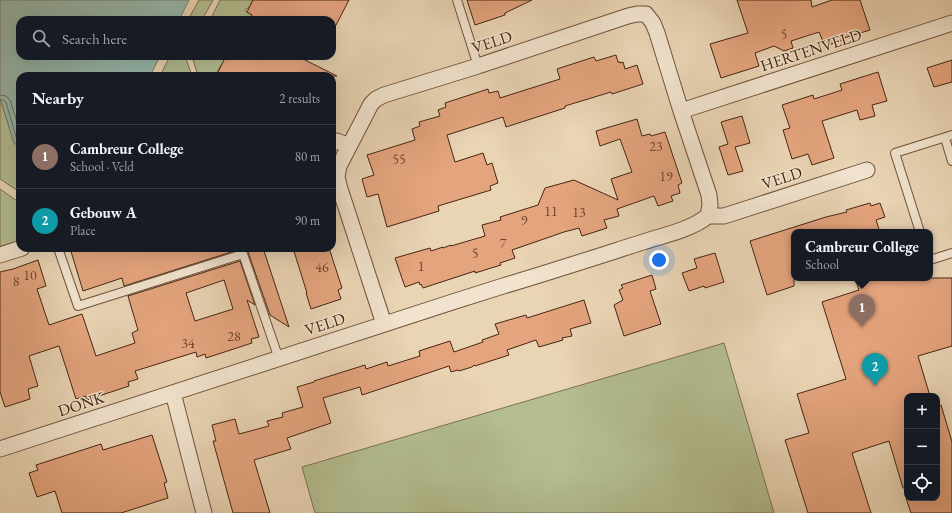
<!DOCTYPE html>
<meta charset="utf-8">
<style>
body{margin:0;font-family:"EB Garamond",serif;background:#20242c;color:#f1f3f6}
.controls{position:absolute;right:12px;bottom:12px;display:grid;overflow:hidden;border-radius:8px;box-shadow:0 4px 16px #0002}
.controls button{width:36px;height:36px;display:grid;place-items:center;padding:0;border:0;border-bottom:1px solid #363941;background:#171b24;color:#f1f3f6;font:20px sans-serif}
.you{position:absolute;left:659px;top:260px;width:14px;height:14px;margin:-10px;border:3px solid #fff;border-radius:50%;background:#1a73e8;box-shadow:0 0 0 6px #1a73e833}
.badge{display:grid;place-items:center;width:26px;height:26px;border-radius:50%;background:#c59692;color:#fff;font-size:13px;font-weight:700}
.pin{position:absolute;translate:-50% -33px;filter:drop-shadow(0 1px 2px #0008)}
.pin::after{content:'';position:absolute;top:21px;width:14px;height:12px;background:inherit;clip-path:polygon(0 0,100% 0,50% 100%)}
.popup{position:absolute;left:791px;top:229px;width:142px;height:52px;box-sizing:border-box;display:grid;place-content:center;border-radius:8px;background:#171b24;filter:drop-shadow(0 1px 3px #0005);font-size:13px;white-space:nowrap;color:#9ea1a6}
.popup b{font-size:15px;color:#f1f3f6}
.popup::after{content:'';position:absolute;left:50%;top:100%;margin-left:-8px;border:8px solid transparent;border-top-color:#171b24}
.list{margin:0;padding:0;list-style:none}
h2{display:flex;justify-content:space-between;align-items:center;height:52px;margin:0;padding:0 16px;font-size:17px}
h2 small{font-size:13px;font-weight:400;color:#9ea1a6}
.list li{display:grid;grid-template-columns:26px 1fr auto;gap:12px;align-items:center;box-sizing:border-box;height:64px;padding:0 16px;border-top:1px solid #363941}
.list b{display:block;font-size:15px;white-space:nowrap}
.list p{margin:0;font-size:13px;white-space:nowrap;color:#9ea1a6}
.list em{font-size:13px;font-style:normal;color:#9ea1a6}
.icon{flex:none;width:22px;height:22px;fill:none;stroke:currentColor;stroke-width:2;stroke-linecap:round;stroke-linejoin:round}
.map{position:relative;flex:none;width:952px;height:513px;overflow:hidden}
.search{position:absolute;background:#171b24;box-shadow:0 4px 16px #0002;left:16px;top:16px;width:320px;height:44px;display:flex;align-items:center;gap:10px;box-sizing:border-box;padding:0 14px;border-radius:12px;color:#9ea1a6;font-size:15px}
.panel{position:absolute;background:#171b24;box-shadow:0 4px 16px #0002;left:16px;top:72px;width:320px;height:180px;border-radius:12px}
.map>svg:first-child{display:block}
</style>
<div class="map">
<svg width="952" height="513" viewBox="0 0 952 513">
<rect width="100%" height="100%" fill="#e9d4b4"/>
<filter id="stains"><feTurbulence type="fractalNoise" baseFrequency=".005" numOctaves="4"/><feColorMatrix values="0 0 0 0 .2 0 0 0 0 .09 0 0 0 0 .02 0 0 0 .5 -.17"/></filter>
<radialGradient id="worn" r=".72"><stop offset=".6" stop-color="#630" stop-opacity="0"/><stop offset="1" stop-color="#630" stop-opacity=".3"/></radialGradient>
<path fill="#b3bd90" stroke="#7c7151" d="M199,0H213L202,20H188Z
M220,0H253L248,9L247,8L245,11L252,15L249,20H210Z
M170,56H185L192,76H160Z
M192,56H243L232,72L220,66L215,76H198Z
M0,98L14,143L20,147V192L0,179Z
M0,189L20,203V243L0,250Z
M724,343L774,513H315L302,467Z"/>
<path fill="#97b8ac" stroke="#777d6e" d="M0,0H189L179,20H20V56H160L150,76H20V147L14,143L0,98Z"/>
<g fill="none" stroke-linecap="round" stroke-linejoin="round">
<path stroke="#6e6e5f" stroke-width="1" d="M0,95L6,96L10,100L20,132
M0,100H3L6,102L17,140L20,142"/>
</g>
<path fill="#e4a47e" stroke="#462512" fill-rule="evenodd" d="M253,0H349L335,27L332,25V20H249L252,15L247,12Z
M467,0H532L505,13V15L475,25Z
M737,0H811L812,7L832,0H860L870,30L844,38V40L825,46L819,32L791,41L793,48L784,51L774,46L755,53L759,66L721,78L710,44L748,33Z
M616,55L618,62H620V63L623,62L625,69L637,65L643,84L612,94L611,92L565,106V108L506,127L503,117L447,135L455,162L483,153L487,165L492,163L498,183L490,186L491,190L438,206L439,211L387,227L378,194L367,197L362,179L374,175L367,155L415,140L412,129L420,126L419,122L440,116L438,110L446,107L445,103L488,89L489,93L498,91L500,98L560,79L557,69L594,57L596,61Z
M226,56H297L337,76H216Z
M952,60V82L934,87L927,68Z
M878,72L887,101L872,105L875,116L860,120L857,110L822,121L834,158L812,165L808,154L792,159L783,130L790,128L782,105L813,95L814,99L842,90L840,84Z
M742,116L750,143L735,147L743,171L728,175L719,147L728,144L721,122Z
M637,119L642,136L650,134L651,136L665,132L682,183L678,185L680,193L671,196L673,201L658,206L654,196L617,209L619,216L604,220L607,228L582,236L579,228L564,232L512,250L515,258L500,263L501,265L475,273V271L423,288L421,284L420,285L419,282L405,287L395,258L430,248L431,251L443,247V248L451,245V246L485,236L482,225L501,220L500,217L538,205L545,188L574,180L618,200L611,179L632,172L620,139L600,146L596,131Z
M870,203L871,206L880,203L885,217L876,220L880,232H794V286L767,295L750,241L826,217L847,212L846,210Z
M70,248H263L289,327L270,315L248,252L245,249H241L124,286L122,278L83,291Z
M293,248H329L342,288L338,290L341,299L311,309L306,293H307Z
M715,253L724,282L705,288L704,286L689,291L682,273L697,268L694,259Z
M38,260L46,286L37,289L49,325L82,314L96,356L135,343L132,333L138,330L128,296L240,261L255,305L247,300L259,337L251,339L252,343L206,358L205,354L197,357L196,352L135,371L138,379L128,382L129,386L87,400L86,396L76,399L59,346L29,356L38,386L28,389L30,399L5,407L0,392V272L13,269ZM224,280L233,309L195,321L186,293Z
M652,275L656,289L650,291L661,324L624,336L614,305L623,300L619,290L623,288L621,285Z
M855,278H952V346L918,356L930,396H907V488H903L889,441L852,453L871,513H808L785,440L809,433L797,394L846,379L822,302L859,290Z
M584,300L591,323L570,329L572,336L562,338L563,340L539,347L536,340L507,350L509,355L475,366L474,365L472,367L459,371L458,370L451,372L449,366L362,395L360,387L323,398L331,423L287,438L291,449L254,460L270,513H233L213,441H216L212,425L235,419L239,434L269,426L267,421L283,417L282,413L303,407L297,387L314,382V381L365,365L366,369L387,362L388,366L420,356L419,351L450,341L454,352L483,342L482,340L499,334L495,324L526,315L527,318Z
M941,405L952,442V513H911L906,498H937V406Z
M152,435L167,482L164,483L168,498L121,513H62L55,491L37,497L29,473L38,470L36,465L101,444L103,450Z"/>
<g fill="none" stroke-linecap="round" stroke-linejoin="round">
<defs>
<path id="service" d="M457,0L478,66
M945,138L952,161
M920,232L895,153L952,135
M58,248L78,306L243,254L279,359
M930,260L952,253"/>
<path id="minor" d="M681,111L952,23
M332,143L337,141L349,146
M708,216H724L867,170
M0,255L22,248
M173,393L204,513
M0,449C168,395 335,339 503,286C550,272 596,257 643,242C665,235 690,230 708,216L710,205L709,195L681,111L657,33L653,23L646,14H637L628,16L478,66L384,95L376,99L371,104L339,166L337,177L340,189L384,324"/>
</defs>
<use href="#service" stroke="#6f513a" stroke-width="10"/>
<use href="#minor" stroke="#6f513a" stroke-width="17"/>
<use href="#service" stroke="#f1e3ce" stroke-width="8"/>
<use href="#minor" stroke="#f1e3ce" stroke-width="15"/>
</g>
<g text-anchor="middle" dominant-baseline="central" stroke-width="3" stroke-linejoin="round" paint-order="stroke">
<g font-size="14" fill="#6e452d">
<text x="784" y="34">5</text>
<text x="656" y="146">23</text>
<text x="399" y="159">55</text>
<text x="666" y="176">19</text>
<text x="551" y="211">11</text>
<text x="579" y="212">13</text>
<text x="524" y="220">9</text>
<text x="503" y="243">7</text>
<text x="475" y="253">5</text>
<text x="421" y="266">1</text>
<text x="322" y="267">46</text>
<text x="30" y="275">10</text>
<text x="16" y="281">8</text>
<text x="234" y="336">28</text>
<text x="188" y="343">34</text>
</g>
<g font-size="16" fill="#462512" stroke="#f1e3ce">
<text transform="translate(492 42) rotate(-18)">VELD</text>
<text transform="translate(811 50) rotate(-18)">HERTENVELD</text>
<text transform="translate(782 178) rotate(-18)">VELD</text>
<text transform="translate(325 324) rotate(-18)">VELD</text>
<text transform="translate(81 404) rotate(-18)">DONK</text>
</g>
</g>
<rect width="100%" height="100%" filter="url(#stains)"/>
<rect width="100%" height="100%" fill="url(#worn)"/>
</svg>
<div class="controls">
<button>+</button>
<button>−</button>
<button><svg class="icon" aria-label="locate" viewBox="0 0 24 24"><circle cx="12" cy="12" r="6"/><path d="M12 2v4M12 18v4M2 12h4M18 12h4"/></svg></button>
</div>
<div class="you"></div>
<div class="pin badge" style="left:862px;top:327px;background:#8d6e63">1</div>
<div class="popup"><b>Cambreur College</b>School</div>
<div class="pin badge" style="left:875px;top:386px;background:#0f9aa8">2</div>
<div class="search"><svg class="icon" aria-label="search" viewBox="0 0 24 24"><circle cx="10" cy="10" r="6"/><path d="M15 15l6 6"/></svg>Search here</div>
<section class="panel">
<h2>Nearby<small>2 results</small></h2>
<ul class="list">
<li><span class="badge" style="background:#8d6e63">1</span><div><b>Cambreur College</b><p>School · Veld</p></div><em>80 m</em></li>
<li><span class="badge" style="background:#0f9aa8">2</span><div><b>Gebouw A</b><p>Place</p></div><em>90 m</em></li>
</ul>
</section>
</div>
